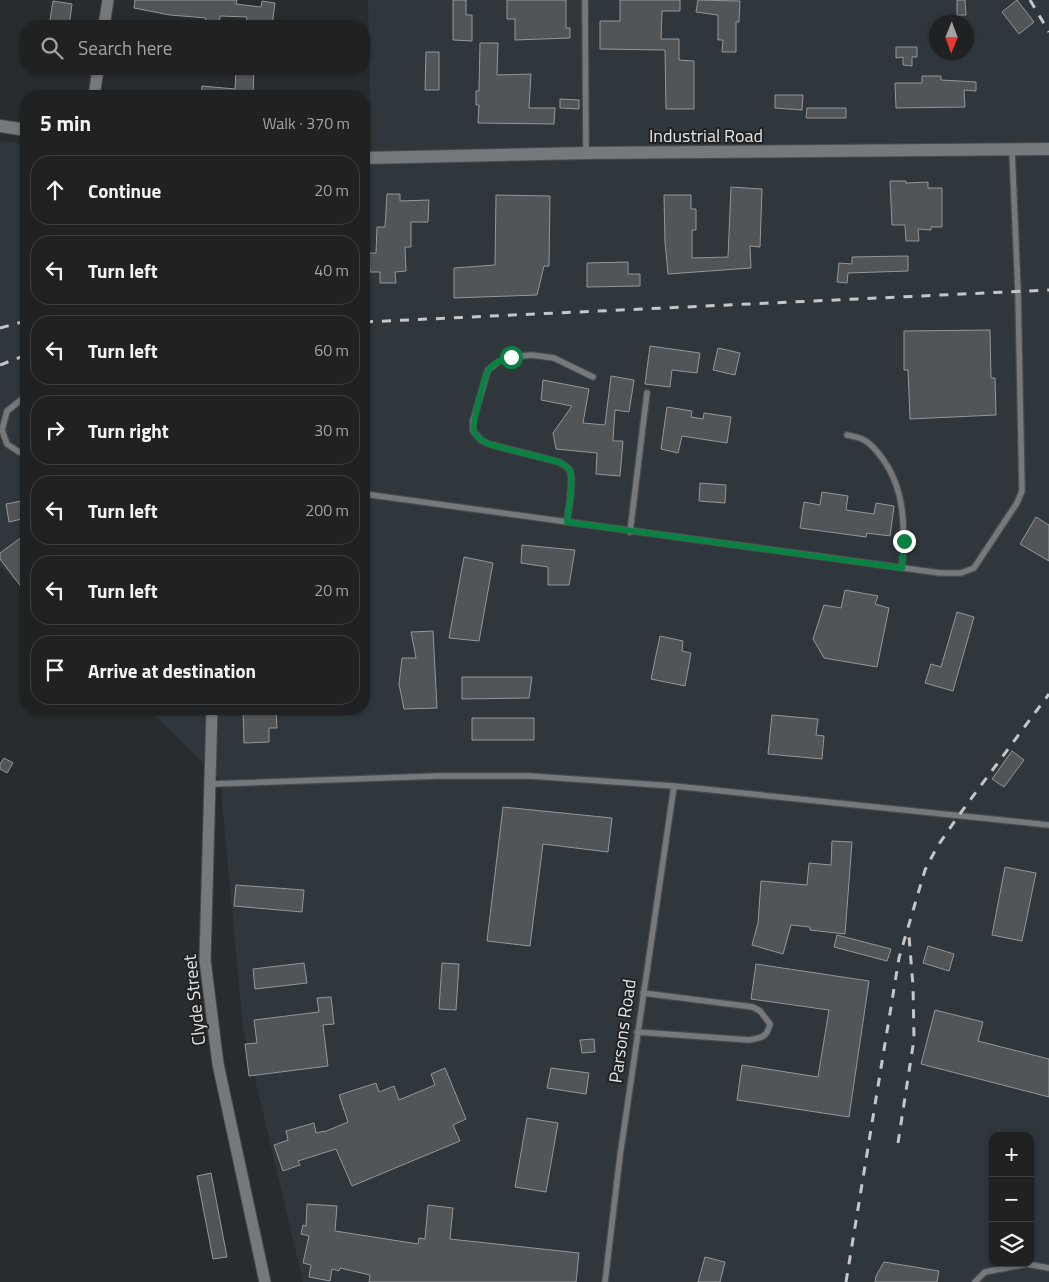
<!DOCTYPE html>
<meta charset="utf-8">
<style>
body{margin:0;font-family:"Titillium Web",sans-serif;background:#27292a;color:#f1f3f6}
.controls{position:absolute;right:15px;bottom:15px;display:grid;overflow:hidden;border-radius:10px;box-shadow:0 1px 4px #0004}
.controls button{width:45px;height:45px;display:grid;place-items:center;padding:0;border:0;border-bottom:1px solid #3c3e40;background:#1f2122;color:#f1f3f6;font:25px sans-serif}
.compass{position:absolute;left:929px;top:15px;width:45px;height:45px;border-radius:50%;background:#1f2122;box-shadow:0 1px 4px #0004;rotate:181deg}
.stop{position:absolute;width:15px;height:15px;margin:-11px;border:4px solid #0b8043;border-radius:50%;background:#fff}
.stop.end{background:#0b8043;border-color:#fff;box-shadow:0 1px 5px #0008}
.list{margin:0;padding:0;list-style:none}
h2{display:flex;justify-content:space-between;align-items:center;height:65px;margin:0;padding:0 20px;font-size:21px}
h2 small{font-size:16px;font-weight:400;color:#a1a3a5}
.list li{display:grid;grid-template-columns:32px 1fr auto;gap:15px;align-items:center;box-sizing:border-box;height:70px;margin:0 10px 10px;padding:0 10px;border:1px solid #3c3e40;border-radius:20px}
.list b{display:block;font-size:19px;white-space:nowrap}
.list em{font-size:16px;font-style:normal;color:#a1a3a5}
.icon{flex:none;width:28px;height:28px;fill:none;stroke:currentColor;stroke-width:2;stroke-linecap:round;stroke-linejoin:round}
.map{position:relative;flex:none;width:1049px;height:1282px;overflow:hidden}
.search{position:absolute;background:#1f2122;box-shadow:0 1px 4px #0004;left:20px;top:20px;width:350px;height:55px;display:flex;align-items:center;gap:12px;box-sizing:border-box;padding:0 18px;border-radius:20px;color:#a1a3a5;font-size:19px}
.panel{position:absolute;background:#1f2122;box-shadow:0 1px 4px #0004;left:20px;top:90px;width:350px;height:625px;border-radius:20px}
.map>svg:first-child{display:block}
</style>
<div class="map">
<svg width="1049" height="1282" viewBox="0 0 1049 1282">
<rect width="100%" height="100%" fill="#292c2e"/>
<path fill="#2f373c" fill-rule="evenodd" d="M368,0H1049V1282H303L243,1028L220,779L148,709H364V166L372,165ZM936,22H966V52H936ZM993,1136H1030V1263H993Z
M0,141L26,144V591L0,566Z"/>
<path fill="#525557" stroke="#939799" d="M135,0H237L236,4L261,7L262,1L275,3L272,26L246,25L247,17L220,16L219,26H205L206,18L170,15L134,8Z
M453,0H466V15H472V41L453,40Z
M507,0H566V28H570V38L515,40V19H507Z
M620,0H680V11H662L661,39H679V60L694,61V109H666L665,50L600,49V21H620Z
M698,0L740,1L739,22H736V52H722L723,40H718V15L696,12Z
M957,0H965L966,15H957Z
M1017,0L1034,22L1019,34L1002,12Z
M53,1L72,4L69,26H49Z
M480,43H498L497,75L531,74L529,108H555L554,124L478,123L479,105H476V91H479Z
M896,47H917V57H912V66L903,65V57L896,58Z
M426,52H439V90H425Z
M236,69H254L253,96H201L202,86L235,89Z
M922,76H941V80L976,82V91L964,90L965,107L896,108L895,83H922Z
M775,95H803L802,110L775,108Z
M560,99L579,100V109L560,108Z
M807,108H846V118H806Z
M890,181H906V183L928,182V188H942V227H931V230L918,229L919,241H906L905,225H892Z
M731,187L762,189L760,247L750,246L751,268L668,274L665,242L664,195H691V209H696V230H692V258L728,257Z
M387,194H400V201L429,200L428,222H411V247H405L406,271L395,272L396,283H380V272H370L369,253H376L377,227H385Z
M496,195L550,196L549,266H544L537,295L454,298V268L495,265Z
M908,256V271L848,273L847,283L837,282L839,263L852,264V257Z
M628,262V274H640V286L587,287V263Z
M990,330L991,378H995L996,415L910,419L908,370H904V331Z
M650,346L700,353L697,373L672,370L670,387L645,384Z
M718,348L740,353L735,375L713,370Z
M611,376L634,380L629,412L615,410L613,441H623L620,476L596,474L597,453L556,449L553,433L572,406L541,400L543,380L589,389L583,423L605,425Z
M667,407L692,411L691,417L703,419L704,413L731,417L727,443L682,436L678,453L661,449Z
M700,483L726,485L725,503L699,501Z
M822,492L848,496L846,510L874,514L876,503L894,506L890,536L867,533L866,537L800,528L804,502L820,505Z
M26,500V518L9,522L6,504Z
M1036,517L1049,525V561L1020,544Z
M22,537L26,542V593L0,559V553Z
M522,545L575,550L569,585H548V567L521,563Z
M464,557L493,563L479,641L449,638Z
M845,590L878,596L875,604L889,608L877,667L824,658L813,639L824,605L841,608Z
M957,612L974,617L953,691L925,683L931,664L941,667Z
M433,631L437,708L404,709L399,684L402,658H416L411,632Z
M660,636L683,641L682,651L691,653L685,686L651,679Z
M462,677H532L529,698L462,699Z
M269,709V711H276L277,728H269V742L244,743L243,710Z
M772,715L818,719L816,735L824,736L822,759L768,754Z
M472,718H534V740H472Z
M1012,751L1024,760L1004,787L992,779Z
M4,758L13,763L7,773L0,769V764Z
M503,807L612,818L608,852L543,844L530,946L487,941Z
M832,841L852,842L845,934L810,930V927L791,925L783,954L752,945L758,923L761,881L807,885L809,863L831,865Z
M1005,867L1036,873L1022,941L992,935Z
M236,885L304,890L302,912L234,906Z
M837,935L891,949L887,961L834,947Z
M928,946L954,954L949,971L923,963Z
M304,963L307,983L255,989L253,969Z
M442,963L459,964L456,1010L439,1009Z
M756,964L869,981L849,1117L737,1100L742,1065L818,1077L829,1010L751,999Z
M331,997L334,1024L323,1025L328,1066L249,1076L245,1044L257,1043L254,1020L319,1012L317,998Z
M935,1010L983,1022L978,1041L1049,1059V1097L921,1064Z
M594,1039L595,1052L582,1053L580,1040Z
M445,1068L466,1119L453,1125L460,1141L352,1186L336,1149L298,1161L300,1165L283,1171L274,1145L288,1140L286,1131L314,1123L316,1133L324,1131V1132L348,1122L339,1095L376,1083L379,1092L394,1086L399,1100L435,1085L431,1074Z
M551,1068L589,1073L586,1094L547,1088Z
M527,1118L558,1123L546,1192L515,1187Z
M211,1173L227,1257L213,1259L197,1176Z
M307,1204L337,1206L335,1231L418,1244L419,1238L425,1239L428,1205L453,1208L450,1239L579,1253L576,1282H369L370,1275L340,1268L339,1271L332,1269L330,1281L309,1277L311,1265L303,1263L309,1236L301,1234L303,1225L306,1226Z
M705,1257L725,1262L720,1282H698Z
M884,1262L939,1271L937,1282H875L876,1276Z"/>
<g fill="none" stroke-linecap="round" stroke-linejoin="round">
<defs>
<path id="service" d="M585,0L586,153
M26,396L7,411L2,430L7,444L19,452L26,451
M847,435C852,436 858,437 862,439C869,442 875,449 879,454C906,487 905,528 902,568
M364,494L940,573H961L974,568L1017,503L1022,491L1018,292L1012,150
M567,522C568,510 575,479 569,469C566,466 562,464 559,462L489,444L481,440L473,431V421L488,370L498,362L511,357L532,355L554,358L593,377
M630,532L647,393
M210,784L438,776H530L674,786L1049,825
M637,1032L749,1040C762,1038 767,1037 770,1024L760,1011L753,1007L643,993
M605,1282L620,1156L674,786
M975,1282L985,1272L1027,1264L1049,1268"/>
<path id="minor" d="M104,26L108,0
M94,96L98,69
M212,709L205,960L218,1064L265,1282"/>
<path id="tertiary" d="M0,126L26,130
M364,158L586,153L1049,149"/>
</defs>
<use href="#service" stroke="#484a4c" stroke-width="8"/>
<use href="#minor" stroke="#484a4c" stroke-width="13"/>
<use href="#tertiary" stroke="#484a4c" stroke-width="14"/>
<use href="#service" stroke="#75797b" stroke-width="5.5"/>
<use href="#minor" stroke="#75797b" stroke-width="11"/>
<use href="#tertiary" stroke="#75797b" stroke-width="12"/>
<path stroke="#c4c6c8" stroke-width="3" stroke-dasharray="9 9" stroke-linecap="butt" d="M1030,0L1049,32
M364,322L1049,290
M0,328L26,321
M0,365L26,355
M898,1143L914,1039L913,986L909,936
M846,1282L899,958L925,870L937,847L959,815L1049,694"/>
</g>
<g fill="none" stroke-linecap="round" stroke-linejoin="round">
<path stroke="#0b8043" stroke-width="6" d="M511,357C503,360 492,363 488,371C484,378 471,426 474,432C477,438 483,441 488,444L559,462C562,464 566,466 569,469C575,479 568,510 567,522L902,568L904,541"/>
</g>
<g text-anchor="middle" dominant-baseline="central" stroke-width="4" stroke-linejoin="round" paint-order="stroke">
<g font-size="18" fill="#e3e5e6" stroke="#202224">
<text x="706" y="135">Industrial Road</text>
<text transform="translate(194 1000) rotate(-96)">Clyde Street</text>
<text transform="translate(622 1031) rotate(-82)">Parsons Road</text>
</g>
</g>
</svg>
<div class="controls">
<button>+</button>
<button>−</button>
<button><svg class="icon" aria-label="layers" viewBox="0 0 24 24"><path d="M12 4l9 5-9 5-9-5zM3 14l9 5 9-5"/></svg></button>
</div>
<svg class="compass" viewBox="-18 -18 36 36"><path d="M0-13l5 13h-10z" fill="#e53935"/><path d="M0 13l5-13h-10z" fill="#a1a3a5"/></svg>
<div class="stop" style="left:511px;top:357px"></div>
<div class="stop end" style="left:904px;top:541px"></div>
<div class="search"><svg class="icon" aria-label="search" viewBox="0 0 24 24"><circle cx="10" cy="10" r="6"/><path d="M15 15l6 6"/></svg>Search here</div>
<section class="panel">
<h2>5 min<small>Walk · 370 m</small></h2>
<ul class="list">
<li><svg class="icon" aria-label="ahead" viewBox="0 0 24 24"><path d="M12 20V5M6 11l6-6 6 6"/></svg><div><b>Continue</b></div><em>20 m</em></li>
<li><svg class="icon" aria-label="left" viewBox="0 0 24 24"><path d="M17 20v-9H6M10 6l-5 5 5 5"/></svg><div><b>Turn left</b></div><em>40 m</em></li>
<li><svg class="icon" aria-label="left" viewBox="0 0 24 24"><path d="M17 20v-9H6M10 6l-5 5 5 5"/></svg><div><b>Turn left</b></div><em>60 m</em></li>
<li><svg class="icon" aria-label="right" viewBox="0 0 24 24"><path d="M7 20v-9h11M14 6l5 5-5 5"/></svg><div><b>Turn right</b></div><em>30 m</em></li>
<li><svg class="icon" aria-label="left" viewBox="0 0 24 24"><path d="M17 20v-9H6M10 6l-5 5 5 5"/></svg><div><b>Turn left</b></div><em>200 m</em></li>
<li><svg class="icon" aria-label="left" viewBox="0 0 24 24"><path d="M17 20v-9H6M10 6l-5 5 5 5"/></svg><div><b>Turn left</b></div><em>20 m</em></li>
<li><svg class="icon" aria-label="arrive" viewBox="0 0 24 24"><path d="M6 21V4h12l-3 4 3 4H6"/></svg><div><b>Arrive at destination</b></div></li>
</ul>
</section>
</div>
